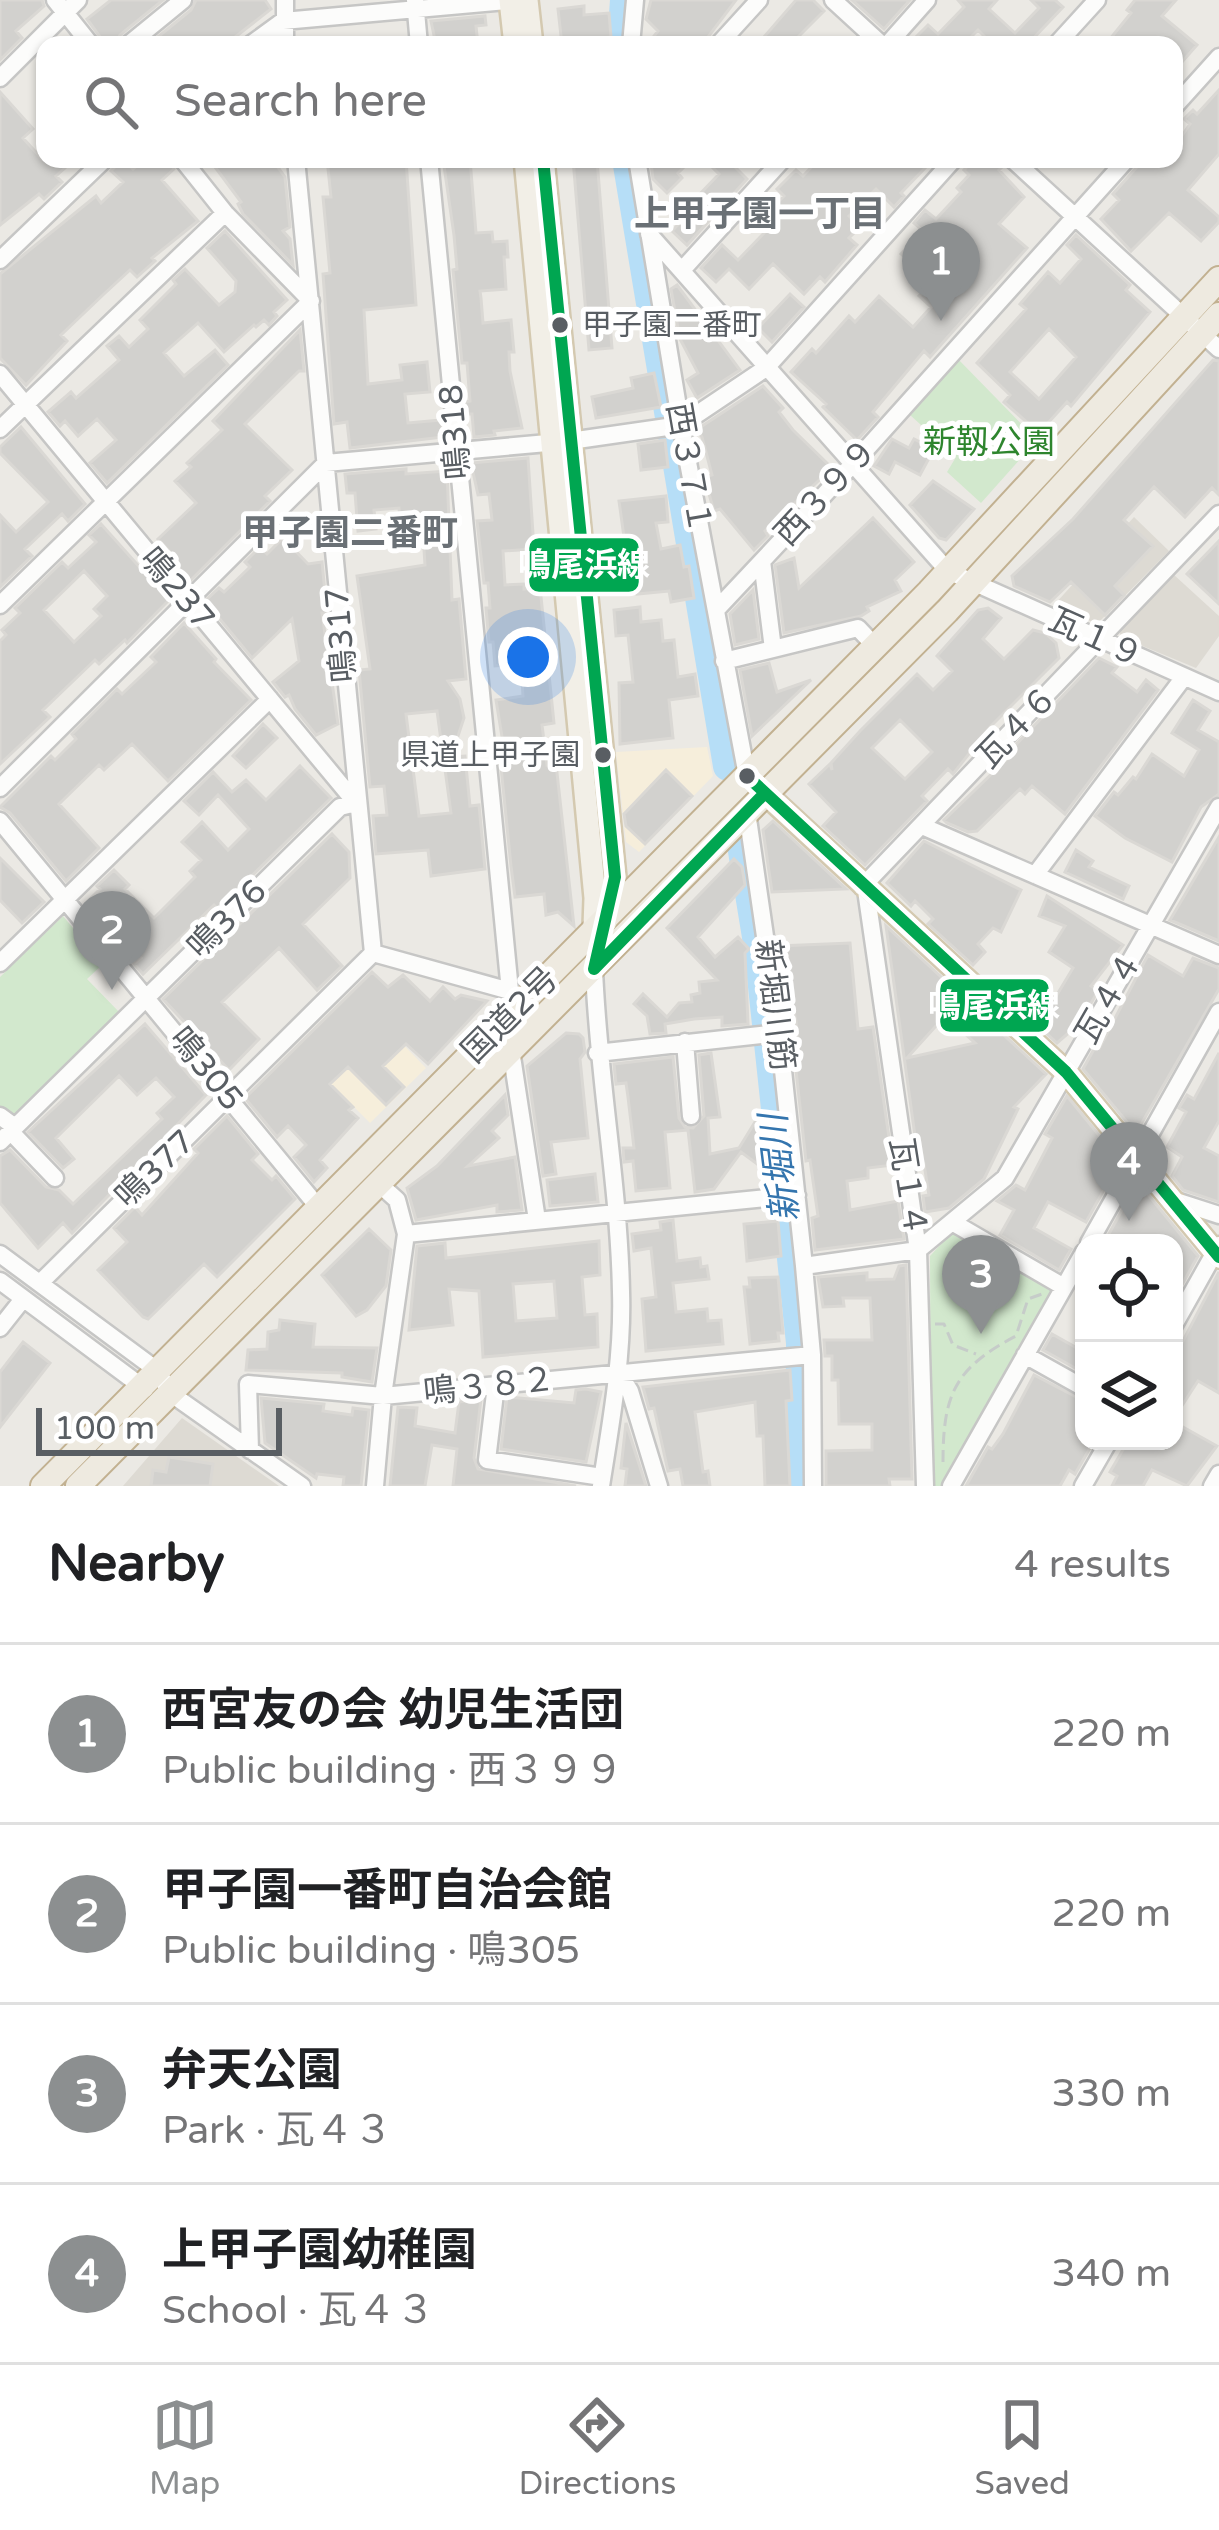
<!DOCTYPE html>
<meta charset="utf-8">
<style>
body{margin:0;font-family:"Varela Round","Noto Sans JP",sans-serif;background:#f2f2f2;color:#202124}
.controls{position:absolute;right:36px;bottom:36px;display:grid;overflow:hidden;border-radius:24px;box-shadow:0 3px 9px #0004}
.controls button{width:108px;height:108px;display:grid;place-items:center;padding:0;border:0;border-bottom:3px solid #e0e0e0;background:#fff;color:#202124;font:60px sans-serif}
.scale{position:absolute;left:36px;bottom:30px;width:246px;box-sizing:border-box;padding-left:12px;border:6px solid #595e63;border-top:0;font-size:33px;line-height:42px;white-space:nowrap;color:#595e63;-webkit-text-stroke:9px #fff;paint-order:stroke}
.you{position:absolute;left:528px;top:657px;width:42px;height:42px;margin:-30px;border:9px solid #fff;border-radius:50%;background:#1a73e8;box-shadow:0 0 0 18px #1a73e833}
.badge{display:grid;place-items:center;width:78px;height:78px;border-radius:50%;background:#8c8f90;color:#fff;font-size:39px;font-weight:700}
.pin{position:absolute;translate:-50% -99px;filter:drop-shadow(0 3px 6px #0008)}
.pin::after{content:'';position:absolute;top:63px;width:42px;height:36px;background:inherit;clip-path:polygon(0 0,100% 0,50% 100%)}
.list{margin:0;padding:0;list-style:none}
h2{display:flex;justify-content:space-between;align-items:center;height:156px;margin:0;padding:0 48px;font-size:51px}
h2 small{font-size:39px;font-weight:400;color:#757577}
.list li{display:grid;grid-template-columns:78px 1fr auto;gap:36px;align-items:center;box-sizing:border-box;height:180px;padding:0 48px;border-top:3px solid #e0e0e0}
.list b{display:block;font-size:45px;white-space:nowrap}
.list p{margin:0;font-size:39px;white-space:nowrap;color:#757577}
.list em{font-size:39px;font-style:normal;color:#757577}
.icon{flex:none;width:66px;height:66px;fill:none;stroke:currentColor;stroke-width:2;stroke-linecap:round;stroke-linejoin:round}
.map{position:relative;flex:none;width:1219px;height:1486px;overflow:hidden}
.search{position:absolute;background:#fff;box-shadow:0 3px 9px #0004;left:36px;right:36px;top:36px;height:132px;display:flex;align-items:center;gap:30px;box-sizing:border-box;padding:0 42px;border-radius:24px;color:#757577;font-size:45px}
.sheet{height:876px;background:#fff}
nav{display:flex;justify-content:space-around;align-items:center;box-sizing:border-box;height:168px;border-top:3px solid #e0e0e0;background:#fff;font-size:33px;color:#757577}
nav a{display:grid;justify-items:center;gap:6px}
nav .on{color:#8c8f90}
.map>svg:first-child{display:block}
</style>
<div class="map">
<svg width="1219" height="1486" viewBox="0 0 1219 1486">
<rect width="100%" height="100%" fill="#ebe9e4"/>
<path fill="#f6eedb" d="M707,747L713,776L639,852L626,842L616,752Z
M387,1028L426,1068L370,1123L331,1084Z"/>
<path fill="#dddad3" d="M1134,517L1169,551L1097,624L1054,605Z
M1173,574L1219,616V636L1196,668L1121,637L1119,630Z
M182,1418L279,1486H123Z"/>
<path fill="#d2e8cd" d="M957,358L1037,440L981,503L947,472L956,457L909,414Z
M63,916L103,964L87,979L121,1014L16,1115L9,1116L0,1108V977Z
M954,1230L1058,1288L942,1486H931L930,1256Z"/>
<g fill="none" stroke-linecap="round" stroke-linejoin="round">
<path stroke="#b6def7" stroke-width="30" d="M622,45L625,0
M627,159L728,766
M743,851L759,949L801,1343L800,1486"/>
</g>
<path fill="#d2d1ce" stroke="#dad8d4" stroke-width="3" fill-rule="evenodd" d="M0,0H42L44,6L16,31L22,38L0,60Z
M111,0H163L120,35L115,45H106L87,19Z
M196,0H265L271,9L225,45H148L191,10Z
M651,0H736L702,45H647L658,31L646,19Z
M796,0H813L824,11L790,45H757Z
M852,0H910L884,29Z
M958,0H997L989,9L1015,33L1039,8L1031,0H1055L1063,7L1027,45H993L978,30L963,45H908L928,25L938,34L964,7Z
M1135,0H1176L1162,16L1197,45L1174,71V45H1116L1110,39L1131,13L1127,10Z
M584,6V15L609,13L611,37L586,40V45H562L558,9Z
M485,16L486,25L476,26L478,45H436L431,21Z
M1219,90V154L1188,190L1219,217V222L1201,241L1169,213L1131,251L1101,219L1119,200L1113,194L1144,159H1174V147L1190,124L1184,119L1193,110L1197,114Z
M0,92L33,129L23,138L42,159H75L56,176L62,182L44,199L39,194L0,225Z
M122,159L133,169L145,159H169L174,169L162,180L198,221L152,258L155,261L137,277L130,270L104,294L61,335L67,341L26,385L0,358V274L96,196L101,203L123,182L111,171Z
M209,159H272L285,177L290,227L283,231L290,239L293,265L243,214L238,204L241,202Z
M327,159H406L416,305L364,310L368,384L402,380L400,365L427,362L430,392L405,394L408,423L442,420L443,437L350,448L347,422L334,424L323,274L330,273L323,197H331Z
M443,159H470L476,233L492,232L493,242L507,241L508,257H504L506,289L480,291L481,298L483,323L511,320L514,352H509L510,371L522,428L494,431L495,435L474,437L472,414H467L465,402L470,401L467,363H462L453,270L457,269L454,235Z
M573,159H597L612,348L589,350Z
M655,159H692L678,173L682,178L667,193L653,179L651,163Z
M704,159H727L747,179L687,245L672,231L700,202L696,198L719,174Z
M819,159H918L926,167L901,193L904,196L894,207L876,189L849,216L860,227L849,238L857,245L825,282L820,277L804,294L773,264L749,289L729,269L716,282L701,268L722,245L738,260L764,233L755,225L784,196L777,189L796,170L803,176Z
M974,159H1000L1002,167L999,170L1024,197L999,224L1027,248L930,357L924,351L873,412L878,417L857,440L823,407L826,404L791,372L812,349L816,353L849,316L855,322L879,296L913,327L931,307L919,296L932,282L901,254L923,231L914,223L925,210L936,219L961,192L957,188L969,175L964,170Z
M225,231L287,300L274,312L277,316L269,325L264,320L256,327L254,325L224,352L198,323L164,353L184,376L215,350L228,365L107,483L90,463L116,440L97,419L78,436L65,421L60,426L48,412L71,392L76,398L119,360L107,346L119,336L129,347L148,329L140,320L176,284L173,280L185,269L219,305L235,292L236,281L207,248Z
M1076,235L1130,285L1126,290L1150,312L1071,406L1067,402L1039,433L1004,402L1010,395L977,363L1026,309L1020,304L1048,272L1060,283L1081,259L1067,245ZM1049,329L1076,357L1039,399L1010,372Z
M677,285L740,370L697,398L687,380L698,373L680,339L671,289Z
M790,294L804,307L772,342L758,328Z
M300,330L304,371H299L245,424L292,470L265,496L270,501L189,582L170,558L173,555L158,539L196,503L175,481L191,467L187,463L222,430L213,421Z
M1213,360L1219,361V495L1212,488L1185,517L1154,487L1124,520L1153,546L1115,586L1124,595L1105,615L1071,582L1050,602L1014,586L1012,576L1073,519Z
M654,373L661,407L596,418L592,397L633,388L631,378Z
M763,386L783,408L779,412L793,430L832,468L765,531L768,536L754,550L720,509L714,511L704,477L712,475L702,437L696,430Z
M21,427L85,504L68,521L62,514L25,549L32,556L0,587V515L16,532L48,502L0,453V447Z
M892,439L909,448L914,439L934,449L920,475L895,462L889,474L874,466Z
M665,440L668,467L641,470L638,444Z
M528,458L534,549L503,551L505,585L524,584V589L540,587L554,723L542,725L547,765L556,764L574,926L558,912L546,915L544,894L515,897L511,866L501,767L500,750L504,749L496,700L523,696L521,664L495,666L493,642H489L486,608H490L488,583H484L477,521L492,520L489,494L478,495L471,463Z
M406,469V474L447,471L452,600L459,599L466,679L448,681L460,699L464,718L451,757L465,756L470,806L479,805L485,869L431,876L428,850L376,854L373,816L387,815L384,786L370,787L359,670L370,669L357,576L425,565L422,519L400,521L399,508L374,510L376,529L358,531L355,493H347L345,474ZM437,711L451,813L419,816L406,714Z
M933,481L974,509L946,540L939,538L910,505Z
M666,496L668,522L656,523L661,549L680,545L684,567L689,566L694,598L671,602L669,591L637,594L635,565L628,566L619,501Z
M873,518L914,562L895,580L901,591L867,607L869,611L861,616L784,633L775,565L794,558L799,588Z
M101,524L169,600L127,643L125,640L99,664L95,660L43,710L50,717L0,764V641L6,635L2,630L20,613L15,608L62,562L68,568L96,542L89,535ZM84,571L107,596L94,609L101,616L74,642L44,610Z
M283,538L308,564L322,562L327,613H322L338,724L316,735L295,709L289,695L285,697L273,682L299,661L292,619L252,658L205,601L219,588L224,592L250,567L245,562L260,547L267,554Z
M1219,541V604L1187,574Z
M753,590L759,639L735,645L730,614Z
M640,607L641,622L661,620L663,641L674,640L678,677L695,674L698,696L669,700L673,738L620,744L619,683L633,682L628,635L616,636L614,610Z
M988,608L1001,618L983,639L1004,659L1033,630L1045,633L1056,643L1059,658L991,726L953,774L948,769L922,796L927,801L865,865L823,826L836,812L809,784L830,764L832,770L831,763L860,731L917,674L933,690L952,671L937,656L978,610ZM900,720L932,752L905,779L872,748Z
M184,623L216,659L214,662L251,700L168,781L132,744L104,770L99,765L59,804L99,848L66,881L10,813L0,807L51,756L55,760L76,739L72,734L117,689L122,694L156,662L151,657Z
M1099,658L1117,667L1112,673L1137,692L1146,680L1158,690L1065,814L1032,786L1025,794L1020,789L977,831L968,832L947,823L944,820L1008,758L1006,755Z
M769,663L777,692L811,680L752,736L740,670Z
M1193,700L1210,711L1198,730L1219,742V794L1201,807L1172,862L1125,838L1095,816L1114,792L1118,795L1133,777L1136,779L1152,754L1184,776L1199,750L1172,733Z
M263,724L277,738L246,768L233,756Z
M300,766L331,798L218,909L214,905L143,974L134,964L141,958L117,934L113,938L85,904L100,889L97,886L114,870L129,885L125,889L154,918L195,877L190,871L201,860L182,842L202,822L228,850L249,829L218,795L199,815L184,801L213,772L232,792L246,780L266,800Z
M666,770L692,796L645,844L626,826L624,814Z
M773,821L846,889L772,892L763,830Z
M332,834L349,852L350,878L303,924L342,966L317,990L279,948L222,1002L259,1039L229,1070L163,999Z
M1219,837V941L1170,920Z
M924,841L1021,890L1001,932L993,928L978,944L985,952L973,965L928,924L933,919L915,901L911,906L887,883Z
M1076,850L1093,861L1089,867L1129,886L1123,899L1065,872Z
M0,858L44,902L22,923L0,900Z
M734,859L742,867L745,885L698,937L715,957L738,937L749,949L745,953L748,1024L722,1026V1017L694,1019L665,1024L666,1033L650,1034L647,1016L634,1004L643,994L667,1017L679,1003L692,1002L691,995L700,993L699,982L717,980L667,928Z
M1047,896L1123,945L1091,986L1098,991L1079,1024L1057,1043L1033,1021L1047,1006L1049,1008L1073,968L1049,952L1065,926L1039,916Z
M886,926L1046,1074L1014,1107L1018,1109L984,1179L949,1208L925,1212L923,1196L929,1195L924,1164L919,1165ZM945,1016L975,1043L907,1058Z
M850,943L858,1029L873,1027L893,1165L868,1168V1178L847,1181L850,1210L898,1201L904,1239L815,1250L812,1218L818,1216L810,1160L806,1161L793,1043H798L796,1021L779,946Z
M1148,955L1183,976L1193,958L1219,968V989L1136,1133L1083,1069L1098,1042L1100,1047Z
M372,972L388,987L403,975L430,1001L443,987L455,999L461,995L487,1001L428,1064L406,1044L383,1066L404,1087L386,1105L348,1067L330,1084L353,1107L349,1110L358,1118L320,1160L327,1168L314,1182L294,1157L306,1145L288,1126L277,1137L245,1098Z
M145,1024L206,1095L72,1233L63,1223L38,1248L0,1203V1156L10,1150L46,1187L59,1190L73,1204L162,1119L157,1113L174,1097L156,1078L137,1095L119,1076L56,1138L74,1159L63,1168L28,1132Z
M566,1033L579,1034L583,1038L585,1052L580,1059L588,1138L551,1142L556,1174L543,1176L527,1066Z
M711,1053L720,1117L708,1118L710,1154L739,1148L755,1122L766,1128L768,1152L760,1166L741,1152L714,1189L695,1192L688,1130L665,1132L670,1188L636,1191L633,1161L624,1162L623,1148H634L628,1097L626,1083L616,1084L614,1064L673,1057L679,1118L685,1127L693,1128L704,1116L699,1055Z
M1219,1053V1121L1204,1148L1219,1156V1202L1183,1190L1172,1176L1182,1157L1167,1147L1186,1112L1179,1108L1187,1095L1194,1099Z
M505,1095L508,1115L492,1131L499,1138L468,1166L515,1157L522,1210L497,1212V1205L416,1220L407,1188L437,1166Z
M1067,1096L1120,1161L1086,1222L1048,1202L1034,1228L1071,1249L1059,1270L1000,1235L1014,1210L997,1201L1016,1185L1025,1190L1052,1138L1045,1134Z
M227,1116L258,1154L252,1160L272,1180L276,1176L295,1199L217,1277L204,1264L148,1319L143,1317L98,1270L127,1242L114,1228L135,1207L142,1215L198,1153L194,1149Z
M595,1174L598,1202L550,1206L547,1180Z
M1135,1186L1146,1192L1198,1256L1174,1299V1243H1104Z
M673,1220L677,1261L700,1258L701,1267L707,1266L709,1279L673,1283L676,1312L707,1309L708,1321L721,1320L723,1344L646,1351L642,1299L656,1297L651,1248L634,1251L632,1234L661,1230L660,1222Z
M778,1221L781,1256L747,1261L744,1224Z
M369,1229L391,1250L386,1286L367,1310L356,1316L322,1275Z
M599,1241L600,1275L582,1277L585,1315L597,1314L598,1347L483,1357L479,1291L449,1289L453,1325L409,1330L417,1246L445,1243L446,1258ZM554,1281L557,1318L516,1321L513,1284Z
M906,1265L912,1479H889L890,1486H826V1451L872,1450V1424H839L838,1380H832V1356H825L824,1340H872L870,1298H843L844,1306L823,1307L818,1277L867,1273V1280L894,1279L899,1266Z
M1219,1272V1393L1198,1381L1174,1418V1367L1179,1358L1175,1356Z
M778,1277L783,1333H778L779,1341L750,1344L744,1287H750L749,1278Z
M280,1320L315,1324L313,1347L377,1348L372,1382L342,1377V1373L246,1370L248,1350L267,1349L268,1332L279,1330Z
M1052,1334L1084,1352V1373L1043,1350Z
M23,1342L50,1363L0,1427V1372Z
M790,1370L792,1400L786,1401L790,1486H765L763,1436H757L755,1402L695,1412L703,1472L708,1471L710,1486H683L680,1469L668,1471L654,1408L649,1409L643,1387Z
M1034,1375L1084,1401V1441H1094L1075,1474L1069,1470L1060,1486H966L988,1447L992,1449L1003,1434Z
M586,1389L601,1392L586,1462L501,1449L507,1397L574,1403L576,1390Z
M261,1398L324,1404L323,1411L352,1415L353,1408L369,1410L361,1486H343L344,1477L317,1474L316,1478L265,1443Z
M481,1399L474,1458L478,1469L576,1486H453L457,1449L432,1445L425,1486H390L398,1407L417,1408L415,1426L455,1433L459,1402Z
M1174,1422L1217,1446L1187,1486L1152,1470L1143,1486H1112L1117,1476L1110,1472L1128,1441H1174Z
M626,1423L646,1486H625L627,1469L621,1468Z
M169,1457L213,1464L210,1486H151L153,1470L166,1472Z"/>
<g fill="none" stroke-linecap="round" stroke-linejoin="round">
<defs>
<path id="minor" d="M55,0L91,45
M285,0V45
M415,0L419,45
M833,0L882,45
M128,45L183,0
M250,45L283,21L519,0
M631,45L635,0
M718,45L759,0
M887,45L927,0
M1056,45L1097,0
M0,78L78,0
M1174,107L1219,57
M296,159L373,953
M429,159L510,991
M637,159L681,425L747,776
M1012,159L1219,349
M649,234L948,571L1219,692
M0,260L105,159
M683,269L783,159
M0,374L356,803L340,807L0,1142
M0,429L225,213
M762,561L773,649
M0,605L311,301L225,213L182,159
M716,610L852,465L1127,159
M724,661L858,628L875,646
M0,788L326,463L570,441L681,425L766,368L954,159
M747,812L779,1033L804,1266L812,1355L813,1486
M0,821L319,1208
M922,826L1219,955
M1035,875L1184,677
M862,887L1219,514
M866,890L918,1250L925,1486
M373,953L510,991L517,997
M0,963L270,699
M594,969C598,1077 619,1184 621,1292C623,1357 611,1422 601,1486
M685,1042L691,1116
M511,1050L537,1220
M597,1053L779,1033
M0,1116L15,1127
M11,1132L55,1178
M1173,1200L1219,1215
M952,1222L1064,1287
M406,1234L797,1195
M1089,1243L1219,1012
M0,1254L158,1371L170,1393L302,1486
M804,1266L918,1250L1005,1178L1219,807
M0,1281L145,1389
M40,1283L373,953
M1174,1325L1219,1245
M0,1328L23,1299
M1025,1355L1084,1388
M618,1372L630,1391L659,1486
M496,1385L487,1460L602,1477
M250,1450L248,1384L383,1396L812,1355
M375,1486L383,1396L406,1234L397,1200L377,1182
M951,1486L1084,1252
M1083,1486L1109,1441
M1212,1486L1219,1474"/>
<path id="major" d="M510,0L515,45
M527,0L532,45
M525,159L595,898L594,926
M543,159L615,877L606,922
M754,783L1066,1072L1219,1257"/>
<path id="highway" d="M43,1486L929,592L1219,279
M78,1486L947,611L1219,315"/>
</defs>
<use href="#minor" stroke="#c6c6c5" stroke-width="21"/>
<use href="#major" stroke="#d4c9b0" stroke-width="26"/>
<use href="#highway" stroke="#c2b191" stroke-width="28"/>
<path stroke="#c6ccc9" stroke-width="3" stroke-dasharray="12 6" stroke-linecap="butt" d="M935,1324H944L953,1345L976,1354
M943,1462C943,1394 955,1368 1016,1336L1028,1299L1042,1294"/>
<use href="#minor" stroke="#fcfcfb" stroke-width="16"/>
<use href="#major" stroke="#f2efe7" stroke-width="21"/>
<use href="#highway" stroke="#eeeae0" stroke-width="24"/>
<defs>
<path id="bus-1" d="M543,159L615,877L594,969
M747,776L1066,1072L1219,1257
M594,969L764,794"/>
</defs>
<use href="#bus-1" stroke="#fff" stroke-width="21"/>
<use href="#bus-1" stroke="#00a651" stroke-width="12"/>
</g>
<g fill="#595e63" stroke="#fff" stroke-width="4.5">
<circle cx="560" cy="325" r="10"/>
<circle cx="603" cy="755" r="10"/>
<circle cx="747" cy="776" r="10"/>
</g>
<g text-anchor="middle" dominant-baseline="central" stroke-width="10" stroke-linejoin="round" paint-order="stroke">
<g font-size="30" fill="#595e63" stroke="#fff" text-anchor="start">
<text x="582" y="325">甲子園二番町</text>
<text x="580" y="755" text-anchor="end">県道上甲子園</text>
</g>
<g font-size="33" fill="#595e63" stroke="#fff">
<text transform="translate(455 432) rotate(-95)">鳴318</text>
<text transform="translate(689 468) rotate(80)">西３７１</text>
<text transform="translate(826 492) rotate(-47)">西３９９</text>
<text transform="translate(177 589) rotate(50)">鳴237</text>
<text transform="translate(341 635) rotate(-95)">鳴317</text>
<text transform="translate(1096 638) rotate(24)">瓦１９</text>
<text transform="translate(1017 727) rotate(-46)">瓦４６</text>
<text transform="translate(227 919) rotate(-45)">鳴376</text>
<text transform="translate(1109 998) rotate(-60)">瓦４４</text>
<text transform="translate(775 1005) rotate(83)">新堀川筋</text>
<text transform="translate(510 1015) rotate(-45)">国道2号</text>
<text transform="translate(206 1069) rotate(51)">鳴305</text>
<text transform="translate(155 1169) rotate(-44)">鳴377</text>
<text transform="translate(908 1187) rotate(81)">瓦１４</text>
<text transform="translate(489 1386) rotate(-6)">鳴３８２</text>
</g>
<g font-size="33" fill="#2e852e" stroke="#fff">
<text x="989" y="442">新靱公園</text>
</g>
<g font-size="36" font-weight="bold" fill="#6a7075" stroke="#fff">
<text x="760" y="214">上甲子園一丁目</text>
<text x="350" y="533">甲子園二番町</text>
</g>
<g font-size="36" font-style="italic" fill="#3475ae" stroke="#fff">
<text transform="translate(780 1168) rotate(-97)">新堀川</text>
</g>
</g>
<g stroke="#fff" stroke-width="4.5">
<rect x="527" y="536" width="114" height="58" rx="12" fill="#00a651"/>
<rect x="938" y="977" width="113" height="57" rx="12" fill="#00a651"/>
</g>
<g font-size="33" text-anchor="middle" font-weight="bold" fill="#fff">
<text x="584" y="576">鳴尾浜線</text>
<text x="994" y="1017">鳴尾浜線</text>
</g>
</svg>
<div class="controls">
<button><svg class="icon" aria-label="locate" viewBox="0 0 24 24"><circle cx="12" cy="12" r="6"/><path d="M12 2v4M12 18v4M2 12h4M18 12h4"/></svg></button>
<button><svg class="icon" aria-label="layers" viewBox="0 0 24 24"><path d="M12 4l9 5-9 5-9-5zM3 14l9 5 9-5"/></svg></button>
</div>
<div class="scale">100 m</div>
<div class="you"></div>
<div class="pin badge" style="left:941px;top:321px">1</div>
<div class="pin badge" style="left:112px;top:990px">2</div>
<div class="pin badge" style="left:981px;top:1334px">3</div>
<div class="pin badge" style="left:1129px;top:1221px">4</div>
<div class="search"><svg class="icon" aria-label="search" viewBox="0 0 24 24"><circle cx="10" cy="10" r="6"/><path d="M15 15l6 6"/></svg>Search here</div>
</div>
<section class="sheet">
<h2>Nearby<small>4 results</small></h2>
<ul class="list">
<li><span class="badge">1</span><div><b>西宮友の会 幼児生活団</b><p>Public building · 西３９９</p></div><em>220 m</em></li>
<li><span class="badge">2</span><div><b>甲子園一番町自治会館</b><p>Public building · 鳴305</p></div><em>220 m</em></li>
<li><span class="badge">3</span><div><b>弁天公園</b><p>Park · 瓦４３</p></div><em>330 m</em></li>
<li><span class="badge">4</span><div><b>上甲子園幼稚園</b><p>School · 瓦４３</p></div><em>340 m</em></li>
</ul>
</section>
<nav>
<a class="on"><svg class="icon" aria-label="map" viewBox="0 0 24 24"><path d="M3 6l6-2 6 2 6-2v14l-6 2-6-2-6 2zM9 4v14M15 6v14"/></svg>Map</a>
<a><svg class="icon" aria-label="directions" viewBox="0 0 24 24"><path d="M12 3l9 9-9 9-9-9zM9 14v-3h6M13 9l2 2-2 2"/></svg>Directions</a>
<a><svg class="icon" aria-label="saved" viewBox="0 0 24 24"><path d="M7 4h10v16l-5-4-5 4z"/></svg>Saved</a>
</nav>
